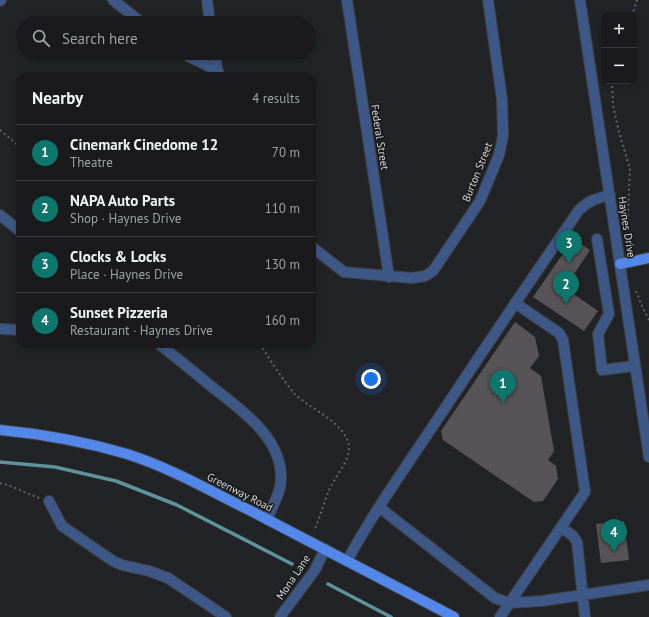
<!DOCTYPE html>
<meta charset="utf-8">
<style>
body{margin:0;font-family:"PT Sans",sans-serif;background:#232325;color:#f1f3f6}
.controls{position:absolute;right:12px;top:12px;display:grid;overflow:hidden;border-radius:8px;box-shadow:0 2px 6px #0003}
.controls button{width:36px;height:36px;display:grid;place-items:center;padding:0;border:0;border-bottom:1px solid #38383b;background:#1a1a1c;color:#f1f3f6;font:20px sans-serif}
.you{position:absolute;left:371px;top:379px;width:14px;height:14px;margin:-10px;border:3px solid #fff;border-radius:50%;background:#1a73e8;box-shadow:0 0 0 6px #1a73e833}
.badge{display:grid;place-items:center;width:26px;height:26px;border-radius:50%;background:#0f766e;color:#fff;font-size:13px;font-weight:700}
.pin{position:absolute;translate:-50% -33px;filter:drop-shadow(0 1px 2px #0008)}
.pin::after{content:'';position:absolute;top:21px;width:14px;height:12px;background:inherit;clip-path:polygon(0 0,100% 0,50% 100%)}
.list{margin:0;padding:0;list-style:none}
h2{display:flex;justify-content:space-between;align-items:center;height:52px;margin:0;padding:0 16px;font-size:17px}
h2 small{font-size:13px;font-weight:400;color:#9fa1a3}
.list li{display:grid;grid-template-columns:26px 1fr auto;gap:12px;align-items:center;box-sizing:border-box;height:56px;padding:0 16px;border-top:1px solid #38383b}
.list b{display:block;font-size:15px;white-space:nowrap}
.list p{margin:0;font-size:13px;white-space:nowrap;color:#9fa1a3}
.list em{font-size:13px;font-style:normal;color:#9fa1a3}
.icon{flex:none;width:22px;height:22px;fill:none;stroke:currentColor;stroke-width:2;stroke-linecap:round;stroke-linejoin:round}
.map{position:relative;flex:none;width:649px;height:617px;overflow:hidden}
.search{position:absolute;background:#1a1a1c;box-shadow:0 2px 6px #0003;left:16px;top:16px;width:300px;height:44px;display:flex;align-items:center;gap:10px;box-sizing:border-box;padding:0 14px;border-radius:22px;color:#9fa1a3;font-size:15px}
.panel{position:absolute;background:#1a1a1c;box-shadow:0 2px 6px #0003;left:16px;top:72px;width:300px;height:276px;border-radius:12px}
.map>svg:first-child{display:block}
</style>
<div class="map">
<svg width="649" height="617" viewBox="0 0 649 617">
<rect width="100%" height="100%" fill="#222326"/>
<g fill="none" stroke-linecap="round" stroke-linejoin="round">
<path stroke="#5e929c" stroke-width="3.5" d="M0,462L55,467L116,481L177,505L292,564
M328,584L391,617"/>
</g>
<path fill="#565456" d="M573,239L590,250L565,288L598,311L584,331L533,297Z
M515,322L535,337L539,356L530,368L541,376L554,451L548,460L556,466L558,479L543,501L534,502L443,440L441,431Z
M624,521L629,560L601,563L596,524Z"/>
<g fill="none" stroke-linecap="round" stroke-linejoin="round">
<defs>
<path id="minor" d="M113,0L142,23
M207,0L210,23
M347,0L389,277
M580,0L649,457
M0,1L1,0
M182,53L218,71
M215,53L218,76
M0,215L20,231
M597,239L609,314L598,334L602,370L635,366
M312,247L344,272L412,278L425,276L433,271L480,201L499,155L503,136L502,99L488,0
M0,329L20,330
M159,344C177,358 194,372 212,387C241,410 282,437 281,479C281,493 272,507 267,519
M49,501L62,526L113,561L122,565L149,571L168,578L226,617
M379,507L495,598L509,603L542,601L649,585
M561,527L573,536L577,542L585,617
M347,561C373,513 405,468 435,423C482,352 530,281 579,210C588,201 597,198 610,195
M280,617L315,570L325,549
M500,617L585,492L563,340L559,333L515,303"/>
<path id="major" d="M620,264L649,258
M0,430C43,434 86,442 127,454C171,468 212,492 253,512C321,547 387,582 454,617"/>
</defs>
<use href="#minor" stroke="#3f4043" stroke-width="12"/>
<use href="#major" stroke="#3f4043" stroke-width="12"/>
<path stroke="#646568" stroke-width="2" stroke-dasharray="2 3" stroke-linecap="butt" d="M630,15L634,10L637,0
M612,81L613,105L619,132L630,169L627,233
M0,130L20,147
M636,291L642,306L649,320
M260,344C270,360 281,377 293,392C308,409 350,424 349,449C348,463 336,476 330,488C324,502 320,517 314,531
M0,483C14,486 26,494 40,498"/>
<use href="#minor" stroke="#3d5786" stroke-width="10"/>
<use href="#major" stroke="#5388ea" stroke-width="10"/>
</g>
<g text-anchor="middle" dominant-baseline="central" stroke-width="3" stroke-linejoin="round" paint-order="stroke">
<g font-size="11" fill="#d7d8da" stroke="#191a1c">
<text transform="translate(380 137) rotate(81)">Federal Street</text>
<text transform="translate(477 172) rotate(-68)">Burton Street</text>
<text transform="translate(627 227) rotate(81)">Haynes Drive</text>
<text transform="translate(240 492) rotate(27)">Greenway Road</text>
<text transform="translate(293 577) rotate(-56)">Mona Lane</text>
</g>
</g>
</svg>
<div class="controls">
<button>+</button>
<button>−</button>
</div>
<div class="you"></div>
<div class="pin badge" style="left:503px;top:403px">1</div>
<div class="pin badge" style="left:566px;top:304px">2</div>
<div class="pin badge" style="left:569px;top:263px">3</div>
<div class="pin badge" style="left:614px;top:552px">4</div>
<div class="search"><svg class="icon" aria-label="search" viewBox="0 0 24 24"><circle cx="10" cy="10" r="6"/><path d="M15 15l6 6"/></svg>Search here</div>
<section class="panel">
<h2>Nearby<small>4 results</small></h2>
<ul class="list">
<li><span class="badge">1</span><div><b>Cinemark Cinedome 12</b><p>Theatre</p></div><em>70 m</em></li>
<li><span class="badge">2</span><div><b>NAPA Auto Parts</b><p>Shop · Haynes Drive</p></div><em>110 m</em></li>
<li><span class="badge">3</span><div><b>Clocks &amp; Locks</b><p>Place · Haynes Drive</p></div><em>130 m</em></li>
<li><span class="badge">4</span><div><b>Sunset Pizzeria</b><p>Restaurant · Haynes Drive</p></div><em>160 m</em></li>
</ul>
</section>
</div>
